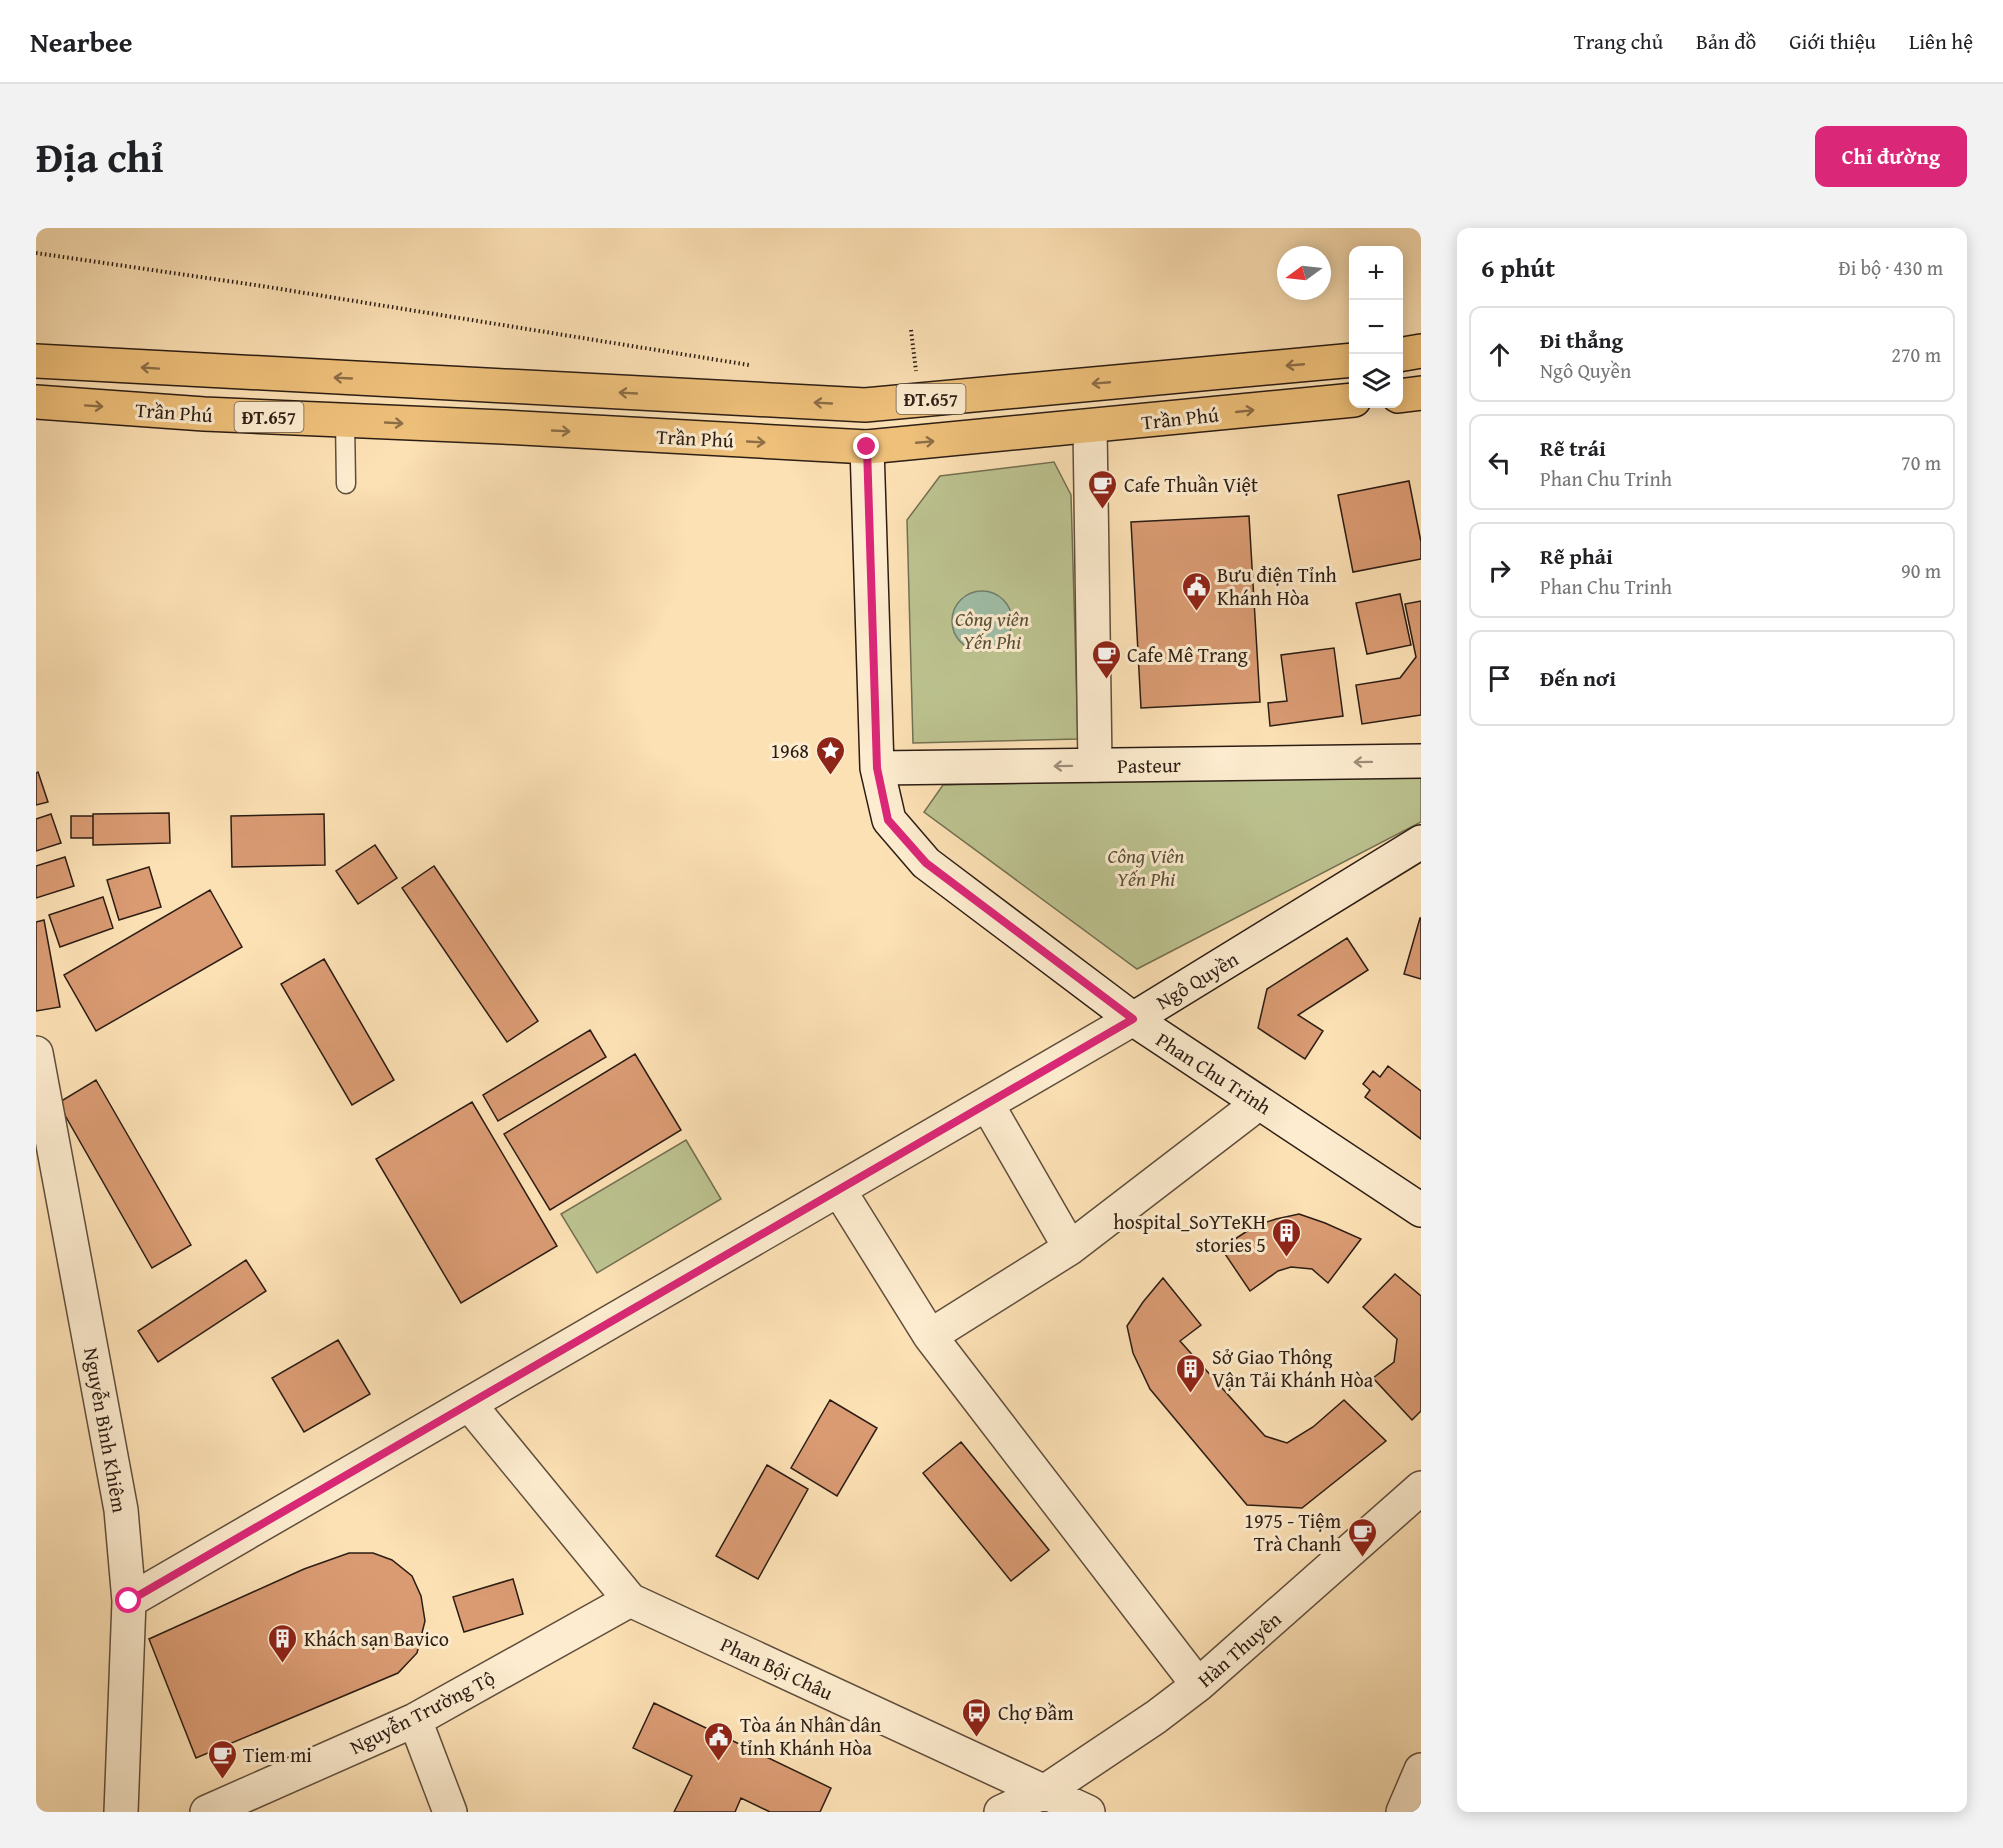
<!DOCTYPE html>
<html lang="vi">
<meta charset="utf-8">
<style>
body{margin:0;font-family:"Gentium Book Plus",serif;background:#f2f2f2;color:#202124}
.controls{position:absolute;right:18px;top:18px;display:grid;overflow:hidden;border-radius:12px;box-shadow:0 3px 15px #0003}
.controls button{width:54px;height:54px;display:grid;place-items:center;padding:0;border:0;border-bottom:2px solid #e0e0e0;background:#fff;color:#202124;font:30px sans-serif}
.compass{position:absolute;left:1241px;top:18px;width:54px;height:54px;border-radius:50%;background:#fff;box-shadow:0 3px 15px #0003;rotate:255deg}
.stop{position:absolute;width:18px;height:18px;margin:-14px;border:4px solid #db2777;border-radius:50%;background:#fff}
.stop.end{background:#db2777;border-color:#fff;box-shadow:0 2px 6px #0008}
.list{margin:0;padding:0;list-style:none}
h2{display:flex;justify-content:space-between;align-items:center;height:78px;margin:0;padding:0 24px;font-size:26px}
h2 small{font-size:20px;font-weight:400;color:#757577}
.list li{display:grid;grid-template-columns:39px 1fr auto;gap:18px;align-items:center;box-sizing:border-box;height:96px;margin:0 12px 12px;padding:0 12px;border:2px solid #e0e0e0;border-radius:12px}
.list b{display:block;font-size:22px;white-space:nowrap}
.list p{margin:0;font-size:20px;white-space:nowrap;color:#757577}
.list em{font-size:20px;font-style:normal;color:#757577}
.icon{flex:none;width:33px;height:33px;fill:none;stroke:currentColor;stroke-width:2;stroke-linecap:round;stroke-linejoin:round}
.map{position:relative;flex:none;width:1385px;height:1584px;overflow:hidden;border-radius:12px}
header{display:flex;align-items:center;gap:36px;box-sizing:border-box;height:84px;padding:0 30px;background:#fff;border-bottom:2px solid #e0e0e0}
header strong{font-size:28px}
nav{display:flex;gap:33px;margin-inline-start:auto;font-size:21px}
.intro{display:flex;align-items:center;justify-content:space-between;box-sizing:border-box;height:144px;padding:0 36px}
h1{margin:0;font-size:42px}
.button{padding:15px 27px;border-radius:12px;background:#db2777;color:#fff;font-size:21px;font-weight:700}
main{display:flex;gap:36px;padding:0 36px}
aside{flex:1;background:#fff;border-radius:12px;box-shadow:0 3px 15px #0003}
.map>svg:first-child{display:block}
</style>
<header>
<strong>Nearbee</strong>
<nav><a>Trang chủ</a><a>Bản đồ</a><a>Giới thiệu</a><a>Liên hệ</a></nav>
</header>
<div class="intro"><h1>Địa chỉ</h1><a class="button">Chỉ đường</a></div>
<main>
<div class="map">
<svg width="1385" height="1584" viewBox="0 0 1385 1584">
<rect width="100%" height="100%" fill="#fce1b5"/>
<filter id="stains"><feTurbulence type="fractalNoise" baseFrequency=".00333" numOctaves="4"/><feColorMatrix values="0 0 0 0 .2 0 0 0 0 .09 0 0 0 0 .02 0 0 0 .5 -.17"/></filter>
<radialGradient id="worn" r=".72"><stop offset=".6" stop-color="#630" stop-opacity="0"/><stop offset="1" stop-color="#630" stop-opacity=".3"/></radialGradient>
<path fill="#bcc390" stroke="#747052" stroke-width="1.5" d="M1018,234L1035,267L1042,511L877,515L871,292L904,248Z
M1385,546V594L1101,741L888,584L907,557Z
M650,912L685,971L561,1045L525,986Z"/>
<path fill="#a0bea8" stroke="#727e6d" stroke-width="1.5" d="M916 393a30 30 0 1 1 60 0a30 30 0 1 1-60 0Z"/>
<path fill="#da9b73" stroke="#2c1d14" stroke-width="1.5" d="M1373,253L1385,314V331L1317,344L1302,267Z
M1213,288L1224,474L1105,480L1095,294Z
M1364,366L1375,417L1331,426L1320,375Z
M1385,373V487L1326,496L1320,457L1364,450L1380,429L1369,376Z
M1298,420L1307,488L1234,498L1232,475L1251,473L1245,427Z
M2,544L12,574L0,577V545Z
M133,585L134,615L57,617V586Z
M15,586L25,615L0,623V591Z
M288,586L289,637L196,639L195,588Z
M35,588H57V610H35Z
M339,617L361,650L322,676L300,643Z
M29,629L38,658L0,670V638Z
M398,638L502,793L471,814L366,660Z
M113,639L125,679L83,692L71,652Z
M174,662L206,719L60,803L28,747Z
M67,669L77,700L24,719L13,687Z
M1384,690H1385V751L1368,746Z
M8,692L24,779L0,783V694Z
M1311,710L1332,742L1262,787L1287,803L1269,831L1222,800L1231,761Z
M288,731L358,852L316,877L245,756Z
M554,802L570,829L462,893L447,867Z
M599,826L645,902L514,982L468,906Z
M1352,838L1385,863V911L1329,869L1334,862L1327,856L1337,843L1344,849Z
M60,852L155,1017L116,1040L22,875Z
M436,874L521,1018L425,1075L340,931Z
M1263,986L1289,995L1325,1011L1292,1055L1276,1041L1255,1039L1242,1043L1214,1063L1185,1020L1219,998L1240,991Z
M210,1032L230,1063L122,1134L102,1103Z
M1359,1046L1385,1068V1183L1376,1192L1337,1150L1358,1134L1361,1111L1327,1079Z
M1127,1050L1165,1097L1144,1113L1229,1208L1251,1215L1277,1199L1308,1172L1350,1213L1266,1280L1211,1277L1114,1161L1097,1125L1091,1098L1107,1074Z
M302,1112L334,1166L268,1204L236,1150Z
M794,1172L841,1200L801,1268L755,1240Z
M925,1214L1013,1322L975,1353L887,1245Z
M731,1237L772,1261L722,1351L680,1328Z
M313,1325H337L356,1332L376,1348L385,1368L389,1393L381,1425L362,1445L160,1530L113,1411L268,1341Z
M477,1351L487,1386L428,1404L417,1369Z
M618,1475L795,1560L784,1584H734L705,1570L699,1584H638L656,1548L597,1520Z"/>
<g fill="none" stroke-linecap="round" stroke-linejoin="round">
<defs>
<path id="lane" d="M309,192L310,256"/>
<path id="street" d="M1054,199L1059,537
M0,825L85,1282L93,1373L85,1584
M951,876L1034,1020
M803,962L894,1108
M433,1176L594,1372L1052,1584
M93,1373L1097,791
M1162,1457L894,1108L1034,1020L1223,875
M379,1492L414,1584
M171,1584L379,1492L594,1372
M965,1584L1008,1564L1120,1489L1162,1457L1385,1260
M1367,1584L1385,1542"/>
<path id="secondary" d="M831,219L841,540L853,592L890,635L1097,791L1385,982
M841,540L1385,533
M1097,791L1385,614"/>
<path id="primary" d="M1362,127L1385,123
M0,133L829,177L1318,132
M1362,168L1385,165
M0,174L168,186L467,199L831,219L1318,172"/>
</defs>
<use href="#lane" stroke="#604e3c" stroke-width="21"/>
<use href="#street" stroke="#604e3c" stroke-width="36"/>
<use href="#secondary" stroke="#2c1d14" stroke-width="36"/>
<use href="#primary" stroke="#2c1d14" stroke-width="36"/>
<path stroke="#2c1d14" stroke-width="4" stroke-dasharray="1.5 3" stroke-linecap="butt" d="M0,25L226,58L713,137
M875,102L880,143"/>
<use href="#lane" stroke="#fdeccf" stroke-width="18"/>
<use href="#street" stroke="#fdeccf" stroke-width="33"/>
<use href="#secondary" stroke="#fdeccf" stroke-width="33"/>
<use href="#primary" stroke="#eec07a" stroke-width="33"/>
</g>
<defs><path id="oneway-shaft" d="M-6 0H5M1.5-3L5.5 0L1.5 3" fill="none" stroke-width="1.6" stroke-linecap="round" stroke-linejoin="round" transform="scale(1.5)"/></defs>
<g stroke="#8d6e47">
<use href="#oneway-shaft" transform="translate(1259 137) rotate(175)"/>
<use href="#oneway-shaft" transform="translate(114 140) rotate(-176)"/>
<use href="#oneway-shaft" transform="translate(307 150) rotate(-177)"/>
<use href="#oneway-shaft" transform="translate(1065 155) rotate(175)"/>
<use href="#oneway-shaft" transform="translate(592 165) rotate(-177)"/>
<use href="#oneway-shaft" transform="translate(787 175) rotate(-177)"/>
<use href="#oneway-shaft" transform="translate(58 178) rotate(4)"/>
<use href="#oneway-shaft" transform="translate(1209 183) rotate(-6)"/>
<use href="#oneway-shaft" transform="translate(358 195) rotate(3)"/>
<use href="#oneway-shaft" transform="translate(525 203) rotate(3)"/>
<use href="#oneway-shaft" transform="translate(720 214) rotate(3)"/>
<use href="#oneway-shaft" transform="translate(889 214) rotate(-5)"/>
</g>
<g stroke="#9f8f7b">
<use href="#oneway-shaft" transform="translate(1327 534) rotate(179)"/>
<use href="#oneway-shaft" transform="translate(1027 538) rotate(179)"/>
</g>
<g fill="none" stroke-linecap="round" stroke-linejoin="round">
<path stroke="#db2777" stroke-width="8" d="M93,1373L1097,791L890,635L852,592L841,540L831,219"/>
</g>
<defs>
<symbol id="cafe-pin" viewBox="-11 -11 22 30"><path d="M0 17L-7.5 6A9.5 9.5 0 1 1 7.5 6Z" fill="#8f2418" stroke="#fdeccf"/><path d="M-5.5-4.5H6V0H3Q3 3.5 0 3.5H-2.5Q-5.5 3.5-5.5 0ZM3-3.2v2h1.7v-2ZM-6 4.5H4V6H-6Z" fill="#fff"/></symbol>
<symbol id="civic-pin" viewBox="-11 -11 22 30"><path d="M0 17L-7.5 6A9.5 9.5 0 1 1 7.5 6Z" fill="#8f2418" stroke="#fdeccf"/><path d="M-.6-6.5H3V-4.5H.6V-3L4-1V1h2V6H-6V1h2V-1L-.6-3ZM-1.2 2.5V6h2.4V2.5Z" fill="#fff"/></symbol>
<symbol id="sight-pin" viewBox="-11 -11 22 30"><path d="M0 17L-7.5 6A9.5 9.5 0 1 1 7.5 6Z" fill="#8f2418" stroke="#fdeccf"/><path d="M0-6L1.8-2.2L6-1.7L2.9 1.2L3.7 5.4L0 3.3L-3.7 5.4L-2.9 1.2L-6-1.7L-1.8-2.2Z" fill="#fff"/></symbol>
<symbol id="building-pin" viewBox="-11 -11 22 30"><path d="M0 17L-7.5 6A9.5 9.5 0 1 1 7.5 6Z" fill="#8f2418" stroke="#fdeccf"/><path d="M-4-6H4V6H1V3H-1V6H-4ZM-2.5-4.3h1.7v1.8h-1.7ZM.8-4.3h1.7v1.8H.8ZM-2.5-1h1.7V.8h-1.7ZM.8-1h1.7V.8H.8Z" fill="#fff"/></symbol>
<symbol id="bus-pin" viewBox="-11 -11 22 30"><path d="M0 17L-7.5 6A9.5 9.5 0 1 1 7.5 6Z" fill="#8f2418" stroke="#fdeccf"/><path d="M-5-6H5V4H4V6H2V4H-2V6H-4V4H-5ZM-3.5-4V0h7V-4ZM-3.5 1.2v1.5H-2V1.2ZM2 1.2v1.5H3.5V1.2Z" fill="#fff"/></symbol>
</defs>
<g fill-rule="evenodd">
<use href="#cafe-pin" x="1050" y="240" width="33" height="45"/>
<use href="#civic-pin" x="1144" y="342" width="33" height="45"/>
<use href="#cafe-pin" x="1054" y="410" width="33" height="45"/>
<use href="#sight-pin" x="778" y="506" width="33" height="45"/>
<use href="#building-pin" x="1234" y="988" width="33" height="45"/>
<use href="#building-pin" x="1138" y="1124" width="33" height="45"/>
<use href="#cafe-pin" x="1310" y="1288" width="33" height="45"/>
<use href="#building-pin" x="230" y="1394" width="33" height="45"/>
<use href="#bus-pin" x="924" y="1468" width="33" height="45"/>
<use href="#civic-pin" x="666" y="1492" width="33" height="45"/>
<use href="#cafe-pin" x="170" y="1510" width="33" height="45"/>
</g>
<g text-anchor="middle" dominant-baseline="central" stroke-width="6" stroke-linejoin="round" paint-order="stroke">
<g fill="#fdeccf" stroke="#6b5b4c" stroke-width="1.5">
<rect x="860.5" y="156" width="69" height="30" rx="4.5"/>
<rect x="198.5" y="174" width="69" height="30" rx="4.5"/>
</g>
<g font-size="18" font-weight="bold" fill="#2c1d14">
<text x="895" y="171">ĐT.657</text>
<text x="233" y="189">ĐT.657</text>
</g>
<g font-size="20" fill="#2c1d14" stroke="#fdeccf">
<text transform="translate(138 184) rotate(4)">Trần Phú</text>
<text transform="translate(1144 190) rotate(-6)">Trần Phú</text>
<text transform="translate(659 210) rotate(3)">Trần Phú</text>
<text transform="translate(1113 537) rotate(-1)">Pasteur</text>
<text transform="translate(1161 752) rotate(-31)">Ngô Quyền</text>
<text transform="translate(1178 845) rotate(33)">Phan Chu Trinh</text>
<text transform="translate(70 1202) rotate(80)">Nguyễn Bình Khiêm</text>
<text transform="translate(1203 1421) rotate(-41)">Hàn Thuyên</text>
<text transform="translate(741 1440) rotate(25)">Phan Bội Châu</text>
<text transform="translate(386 1484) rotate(-27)">Nguyễn Trường Tộ</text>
</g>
<g font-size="20" fill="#2c1d14" stroke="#fdeccf" text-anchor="start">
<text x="1088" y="256">Cafe Thuần Việt</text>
<text x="1181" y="346">Bưu điện Tỉnh<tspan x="1181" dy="23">Khánh Hòa</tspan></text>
<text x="1091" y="426">Cafe Mê Trang</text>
<text x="773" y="522" text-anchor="end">1968</text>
<text x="1230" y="993" text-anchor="end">hospital_SoYTeKH<tspan x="1230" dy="23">stories 5</tspan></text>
<text x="1176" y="1128">Sở Giao Thông<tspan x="1176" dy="23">Vận Tải Khánh Hòa</tspan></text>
<text x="1305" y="1292" text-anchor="end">1975 - Tiệm<tspan x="1305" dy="23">Trà Chanh</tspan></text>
<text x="268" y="1410">Khách sạn Bavico</text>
<text x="962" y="1484">Chợ Đầm</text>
<text x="704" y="1496">Tòa án Nhân dân<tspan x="704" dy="23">tỉnh Khánh Hòa</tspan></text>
<text x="207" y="1526">Tiem mi</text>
</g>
<g font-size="20" font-style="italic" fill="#574f39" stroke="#fdeccf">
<text x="956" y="390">Công viên<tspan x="956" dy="23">Yến Phi</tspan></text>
<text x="1110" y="627">Công Viên<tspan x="1110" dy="23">Yến Phi</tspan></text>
</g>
</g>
<rect width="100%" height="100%" filter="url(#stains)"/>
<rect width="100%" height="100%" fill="url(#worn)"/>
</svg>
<div class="controls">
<button>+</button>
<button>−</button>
<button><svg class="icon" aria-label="layers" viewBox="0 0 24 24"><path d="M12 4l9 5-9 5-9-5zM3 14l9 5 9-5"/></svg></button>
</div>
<svg class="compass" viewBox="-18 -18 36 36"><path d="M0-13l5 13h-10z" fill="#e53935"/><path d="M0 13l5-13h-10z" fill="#757577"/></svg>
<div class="stop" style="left:93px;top:1373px"></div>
<div class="stop end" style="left:831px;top:219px"></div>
</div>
<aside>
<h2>6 phút<small>Đi bộ · 430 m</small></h2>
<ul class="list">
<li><svg class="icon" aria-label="ahead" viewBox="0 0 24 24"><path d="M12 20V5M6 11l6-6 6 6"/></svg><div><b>Đi thẳng</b><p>Ngô Quyền</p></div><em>270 m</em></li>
<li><svg class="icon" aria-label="left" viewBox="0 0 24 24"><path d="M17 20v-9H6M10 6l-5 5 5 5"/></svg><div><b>Rẽ trái</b><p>Phan Chu Trinh</p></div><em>70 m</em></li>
<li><svg class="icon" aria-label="right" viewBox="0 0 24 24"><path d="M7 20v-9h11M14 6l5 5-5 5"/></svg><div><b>Rẽ phải</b><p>Phan Chu Trinh</p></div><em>90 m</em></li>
<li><svg class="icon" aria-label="arrive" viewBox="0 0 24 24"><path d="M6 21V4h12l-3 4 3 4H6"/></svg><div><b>Đến nơi</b></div></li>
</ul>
</aside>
</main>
